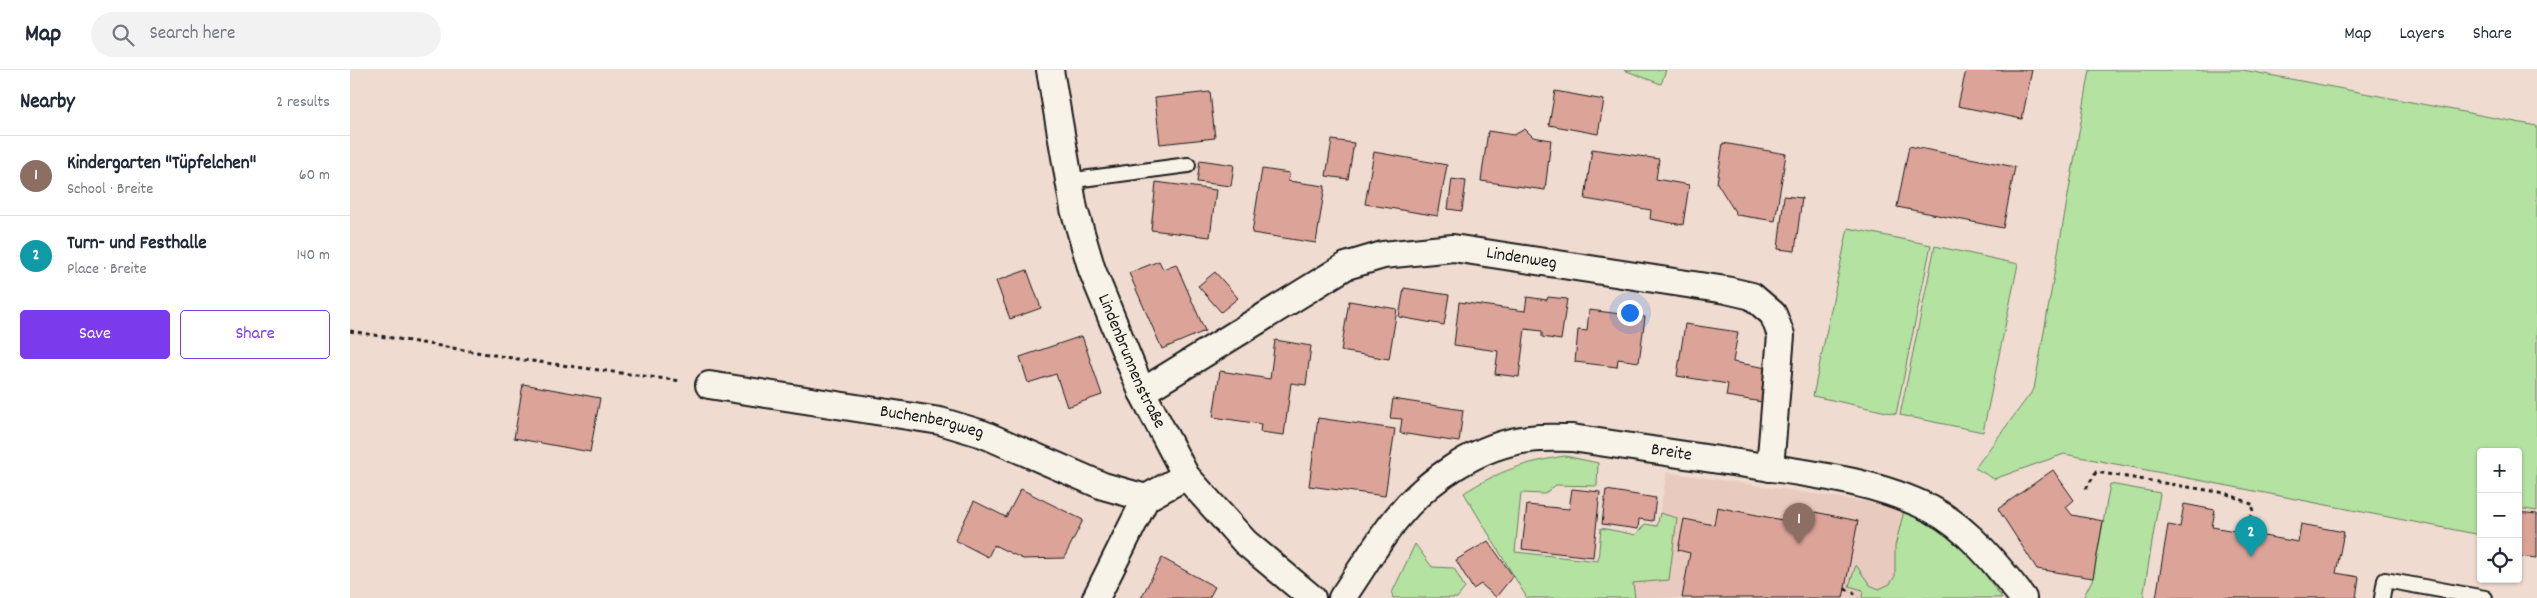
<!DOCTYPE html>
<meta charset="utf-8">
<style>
body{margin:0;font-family:Dekko,sans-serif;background:#f2f2f3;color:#1f2937}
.controls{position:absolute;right:15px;bottom:15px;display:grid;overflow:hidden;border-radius:5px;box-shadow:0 1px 4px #0004}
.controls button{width:45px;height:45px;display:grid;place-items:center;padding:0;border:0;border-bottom:1px solid #e0e1e3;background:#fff;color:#1f2937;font:25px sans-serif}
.you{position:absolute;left:1279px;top:242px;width:18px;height:18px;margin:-12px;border:4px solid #fff;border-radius:50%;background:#1a73e8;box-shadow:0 0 0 8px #1a73e833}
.badge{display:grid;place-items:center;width:32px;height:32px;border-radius:50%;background:#7c3aed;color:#fff;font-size:16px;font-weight:700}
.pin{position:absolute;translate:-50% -41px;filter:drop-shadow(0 1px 2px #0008)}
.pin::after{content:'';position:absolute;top:26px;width:18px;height:15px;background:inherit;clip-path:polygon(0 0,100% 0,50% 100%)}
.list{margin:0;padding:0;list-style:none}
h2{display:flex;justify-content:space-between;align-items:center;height:65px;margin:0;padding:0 20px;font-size:21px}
h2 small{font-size:16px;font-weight:400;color:#747a83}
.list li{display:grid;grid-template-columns:32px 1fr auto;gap:15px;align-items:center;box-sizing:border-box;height:80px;padding:0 20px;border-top:1px solid #e0e1e3}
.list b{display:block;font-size:19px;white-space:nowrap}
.list p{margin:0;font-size:16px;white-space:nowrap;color:#747a83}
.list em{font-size:16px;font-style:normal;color:#747a83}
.actions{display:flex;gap:10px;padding:15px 20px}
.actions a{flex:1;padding:11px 0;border:1px solid #7c3aed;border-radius:5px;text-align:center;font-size:18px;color:#7c3aed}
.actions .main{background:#7c3aed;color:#fff}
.icon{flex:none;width:28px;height:28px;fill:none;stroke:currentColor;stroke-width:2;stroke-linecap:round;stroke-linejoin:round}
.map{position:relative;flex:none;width:2187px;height:528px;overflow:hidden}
header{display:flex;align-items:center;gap:30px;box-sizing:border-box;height:70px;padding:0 25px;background:#fff;border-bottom:1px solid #e0e1e3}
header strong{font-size:24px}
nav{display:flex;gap:28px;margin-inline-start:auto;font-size:18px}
.search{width:350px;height:45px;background:#f2f2f3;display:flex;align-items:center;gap:12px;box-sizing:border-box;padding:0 18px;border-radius:28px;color:#747a83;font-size:19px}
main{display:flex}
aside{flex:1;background:#fff}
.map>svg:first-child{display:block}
</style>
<header>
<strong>Map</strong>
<div class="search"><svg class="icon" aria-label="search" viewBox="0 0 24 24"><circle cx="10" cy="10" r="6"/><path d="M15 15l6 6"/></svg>Search here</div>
<nav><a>Map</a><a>Layers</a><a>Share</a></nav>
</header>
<main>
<aside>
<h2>Nearby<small>2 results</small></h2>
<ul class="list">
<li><span class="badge" style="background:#8d6e63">1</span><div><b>Kindergarten &quot;Tüpfelchen&quot;</b><p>School · Breite</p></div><em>60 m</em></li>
<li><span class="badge" style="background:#0f9aa8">2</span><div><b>Turn- und Festhalle</b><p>Place · Breite</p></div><em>140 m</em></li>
</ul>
<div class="actions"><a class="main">Save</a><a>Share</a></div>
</aside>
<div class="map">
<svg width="2187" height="528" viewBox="0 0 2187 528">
<rect width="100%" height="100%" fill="#efdbd0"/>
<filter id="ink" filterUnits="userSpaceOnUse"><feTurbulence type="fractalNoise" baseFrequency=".02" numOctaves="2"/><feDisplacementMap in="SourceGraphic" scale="10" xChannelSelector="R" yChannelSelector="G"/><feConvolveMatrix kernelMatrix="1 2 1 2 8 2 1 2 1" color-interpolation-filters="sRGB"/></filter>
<g filter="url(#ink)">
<path fill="#e9cabf" d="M1317,402L1518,432L1554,441L1595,463L1652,528H1279L1295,454L1307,456Z"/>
<path fill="#b3e2a1" stroke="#687f5e" d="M1274,0H1316L1311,14Z
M1740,0H1893L2187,56V441L2168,438V382H2131V465L1714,384L1644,409L1625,398L1684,319Z
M1498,158L1581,175L1546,344L1463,326Z
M1585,176L1668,194L1633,362L1550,345Z
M1215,386L1248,393L1247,416L1206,415L1194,424L1171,423L1165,482L1248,491L1251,458L1286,465L1295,454L1307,456L1310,443L1327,448L1319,510L1283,513L1285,528H1177L1114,423C1148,401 1176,392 1215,386Z
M1760,414L1810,423L1793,528H1733L1743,508Z
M1554,441L1595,463L1621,485L1652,528H1512L1513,520L1499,516L1506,495L1520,515L1529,519L1540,514L1545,506V476Z
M1065,474L1082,497L1104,498L1115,518L1107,528H1043L1042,523Z"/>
<path fill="#dca398" stroke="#1c1c1c" d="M1616,0H1682L1672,49L1608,36Z
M1205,21L1254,30L1248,64L1199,55Z
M860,22L865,68L810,74L805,28Z
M1175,59L1183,67L1201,70L1195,120L1131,111L1138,61L1164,65Z
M982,70L1004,73L998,109L976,106Z
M1373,73L1436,84L1425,151L1387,145L1367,113Z
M1559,76L1665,97L1653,158L1547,137Z
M1242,79L1309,89L1306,109L1339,115L1333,155L1300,149L1301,140L1235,129Z
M1024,82L1097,95L1088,146L1015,134Z
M850,90L884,95L881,116L847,112Z
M912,99L939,103L938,111L975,116L966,173L902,163Z
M1102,109L1116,111L1112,141L1098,139Z
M806,112L866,120L860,167L801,160Z
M1434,126L1452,128L1445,181L1428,179Z
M809,191L813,199L826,194L855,261L812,279L779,203Z
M677,200L691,238L660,249L646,211Z
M865,202L888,228L871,242L848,216Z
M1054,218L1099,225L1094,255L1049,247Z
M1177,227L1197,230L1198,227L1217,229L1211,270L1192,267V261L1175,259L1169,307L1145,304L1148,281L1104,275L1109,232L1175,241Z
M999,231L1047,239L1039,289L991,281Z
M1239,240L1295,247L1289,292L1268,289L1267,297L1225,292L1228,260L1237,261Z
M1335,254L1388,262L1383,292L1417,298L1412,332L1376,326L1378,314L1327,306Z
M732,266L752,325L717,337L706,304L678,313L670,287Z
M925,270L961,276L956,315L941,313L934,365L910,362L911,354L863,347L870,301L920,309Z
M173,314L250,328L240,382L164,368Z
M1043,329L1113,340L1109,372L1050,363L1052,349L1040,348Z
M968,348L1045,359L1035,426L959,416Z
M1703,400L1724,430L1716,437L1722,445L1753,451L1743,508L1687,499L1648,439Z
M671,419L733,450L714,488L673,489L644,475L638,487L605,470L624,431L656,447Z
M1222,419L1250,422L1243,487L1172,479L1177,435L1219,439Z
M1256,420L1306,428L1303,451L1289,449L1288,459L1252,454Z
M1834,434L1865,440L1862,457L1948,472L1951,454L1994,462L1986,503L2009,507L2006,528H1806L1818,455L1830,457Z
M1367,437L1462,456L1465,442L1508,451L1493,528H1332L1340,483L1328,480L1334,449L1364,455Z
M2168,442L2187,444V488L2168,486Z
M1138,471L1163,506L1146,527L1131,514L1123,519L1106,490Z
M812,488L865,517L859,528H791Z"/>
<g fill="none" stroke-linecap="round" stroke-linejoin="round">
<defs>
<path id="service" d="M717,111L838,95
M2032,528L2035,510L2135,528"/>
<g id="minor">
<path id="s1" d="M700,0L724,139L742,200L792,322L836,406L895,472L962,528"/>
<path id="s2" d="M359,315L590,351L633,364L753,416L796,428"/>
<path id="s3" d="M792,322L996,196L1033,185L1103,178L1376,220L1402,226L1423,244L1431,265L1420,398"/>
<path d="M746,528L796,428L836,406"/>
<path id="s4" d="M992,528C1010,502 1026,474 1046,449C1077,410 1129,374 1180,369C1194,367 1208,368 1222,368C1282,377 1342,386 1402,395C1462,404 1526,411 1581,439C1619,459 1647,495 1673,528"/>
</g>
</defs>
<use href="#service" stroke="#1c1c1c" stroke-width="18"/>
<use href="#minor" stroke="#1c1c1c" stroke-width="30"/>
<path stroke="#1c1c1c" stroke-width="3" stroke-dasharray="4 4" stroke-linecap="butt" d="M0,261L174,290L331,311
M1736,419L1746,402L1875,423L1904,435L1900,449
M1495,519L1503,522L1508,528"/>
<use href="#service" stroke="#f7f3e8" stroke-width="14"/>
<use href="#minor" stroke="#f7f3e8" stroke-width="26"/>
</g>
</g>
<g text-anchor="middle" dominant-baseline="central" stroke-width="4" stroke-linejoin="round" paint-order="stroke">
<g font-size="18" fill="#1c1c1c" stroke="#f7f3e8">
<text stroke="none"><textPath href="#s3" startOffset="418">Lindenweg</textPath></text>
<text stroke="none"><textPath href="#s1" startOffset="304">Lindenbrunnenstraße</textPath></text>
<text stroke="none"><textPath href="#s2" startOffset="226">Buchenbergweg</textPath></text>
<text stroke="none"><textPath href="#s4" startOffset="398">Breite</textPath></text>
</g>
</g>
</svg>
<div class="controls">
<button>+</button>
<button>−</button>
<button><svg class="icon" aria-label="locate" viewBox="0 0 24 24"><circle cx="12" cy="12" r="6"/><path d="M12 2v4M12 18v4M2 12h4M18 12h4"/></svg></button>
</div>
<div class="you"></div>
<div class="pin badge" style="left:1449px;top:474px;background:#8d6e63">1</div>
<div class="pin badge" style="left:1901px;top:487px;background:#0f9aa8">2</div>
</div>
</main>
